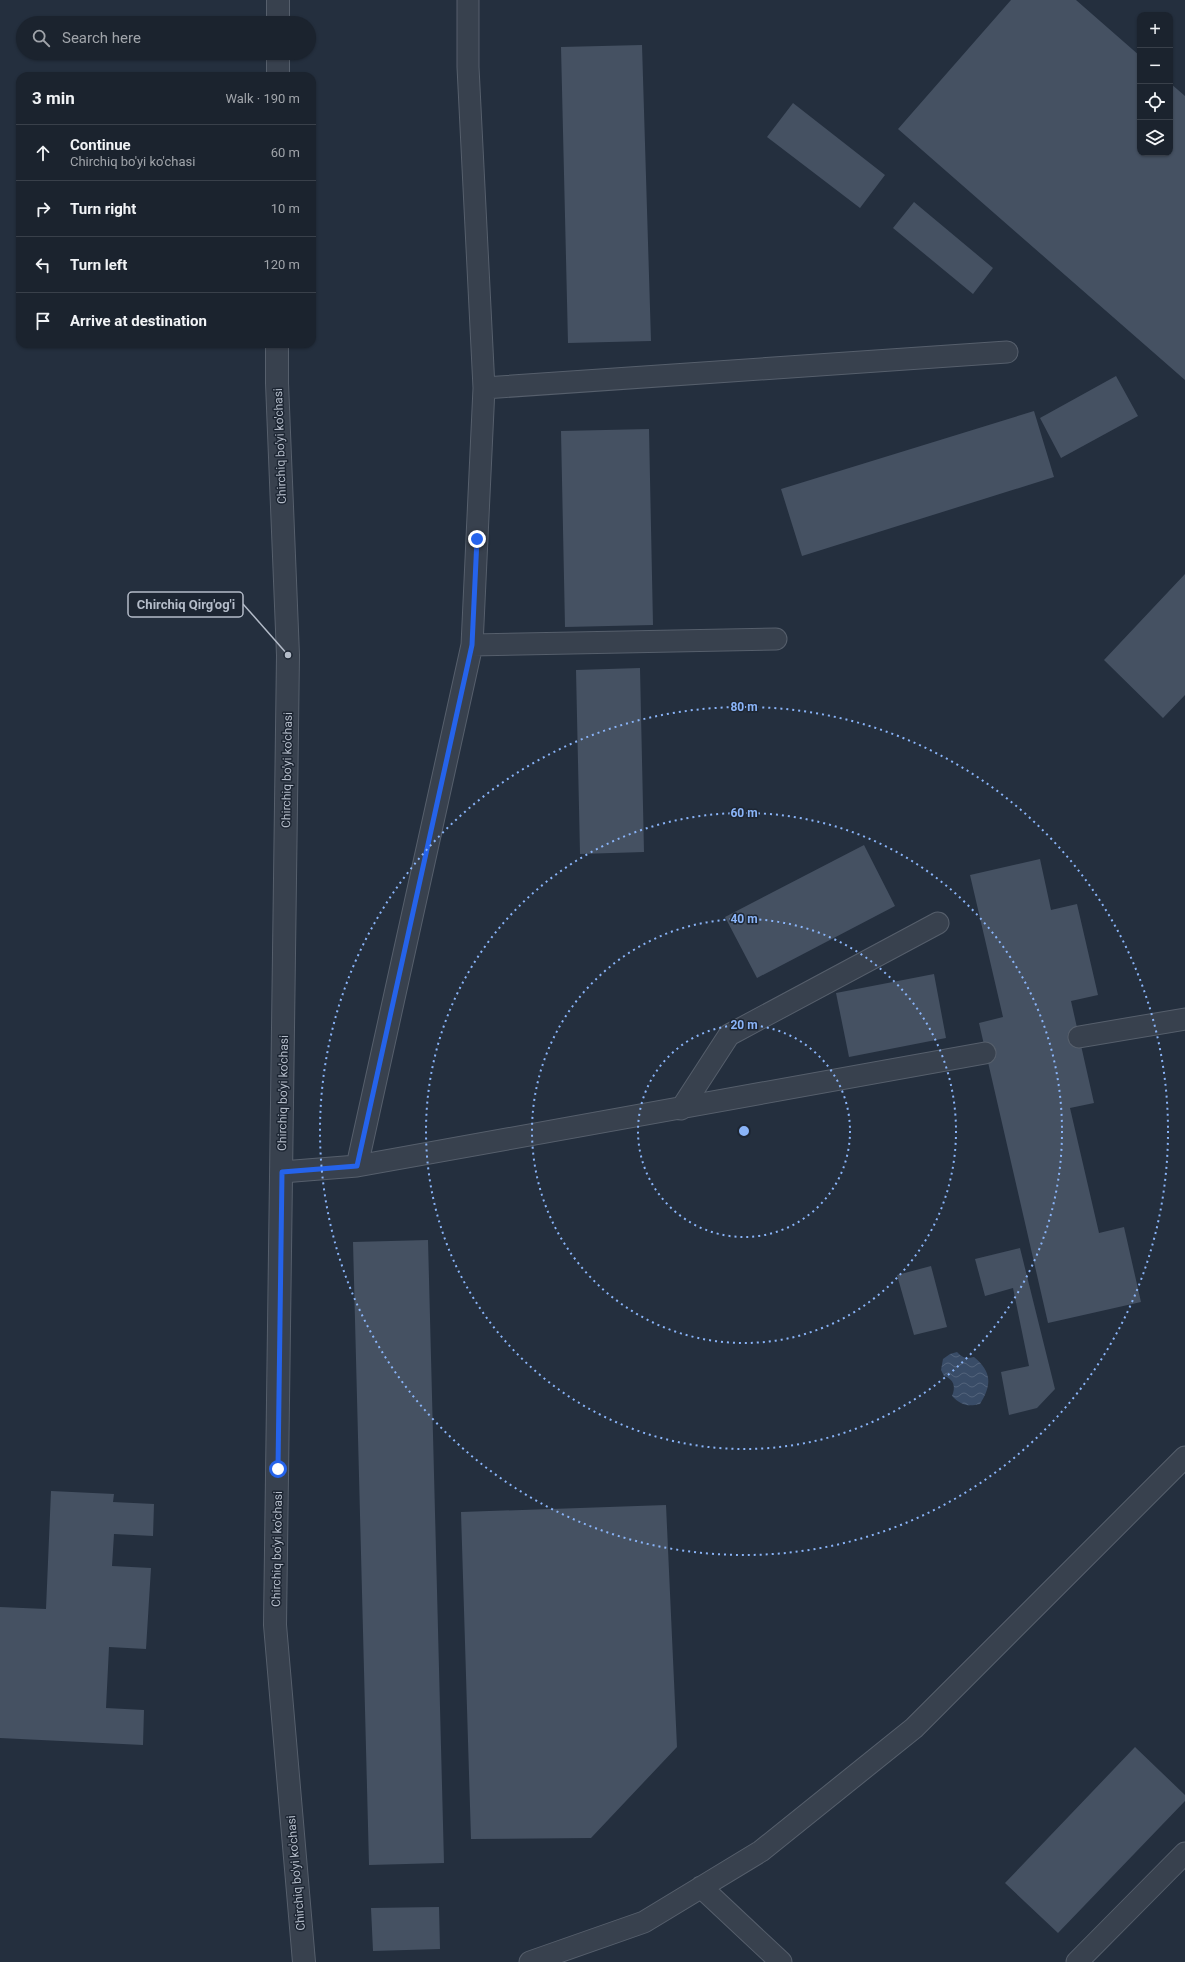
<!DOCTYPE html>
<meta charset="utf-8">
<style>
body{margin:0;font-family:Roboto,sans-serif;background:#282f3a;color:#f1f3f6}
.controls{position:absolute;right:12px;top:12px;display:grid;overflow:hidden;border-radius:8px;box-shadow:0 1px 3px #0004}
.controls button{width:36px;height:36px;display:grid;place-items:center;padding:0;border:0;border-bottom:1px solid #39404a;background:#1b232e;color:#f1f3f6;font:20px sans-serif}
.stop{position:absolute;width:12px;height:12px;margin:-9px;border:3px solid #2563eb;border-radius:50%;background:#fff}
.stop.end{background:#2563eb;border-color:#fff;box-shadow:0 1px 4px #0008}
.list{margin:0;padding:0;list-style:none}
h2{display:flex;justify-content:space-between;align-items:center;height:52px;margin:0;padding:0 16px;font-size:17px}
h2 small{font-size:13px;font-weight:400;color:#a0a4aa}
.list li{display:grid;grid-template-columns:26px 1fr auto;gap:12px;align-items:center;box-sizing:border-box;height:56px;padding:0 16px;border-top:1px solid #39404a}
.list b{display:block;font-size:15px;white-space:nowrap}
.list p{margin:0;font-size:13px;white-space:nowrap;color:#a0a4aa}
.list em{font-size:13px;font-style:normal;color:#a0a4aa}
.icon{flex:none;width:22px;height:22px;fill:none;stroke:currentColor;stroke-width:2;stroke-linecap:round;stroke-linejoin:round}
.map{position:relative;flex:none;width:1185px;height:1962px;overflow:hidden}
.search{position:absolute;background:#1b232e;box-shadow:0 1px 3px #0004;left:16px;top:16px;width:300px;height:44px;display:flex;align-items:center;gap:10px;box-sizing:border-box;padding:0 14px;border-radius:22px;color:#a0a4aa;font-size:15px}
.panel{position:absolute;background:#1b232e;box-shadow:0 1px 3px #0004;left:16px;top:72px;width:300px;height:276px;border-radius:12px}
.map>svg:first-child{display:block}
</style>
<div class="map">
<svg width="1185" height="1962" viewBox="0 0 1185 1962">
<defs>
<pattern id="water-waves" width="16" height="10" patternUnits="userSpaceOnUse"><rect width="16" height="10" fill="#394c67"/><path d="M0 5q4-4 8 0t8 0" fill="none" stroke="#53647b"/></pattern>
</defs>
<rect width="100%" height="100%" fill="#242f3e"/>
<path fill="url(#water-waves)" d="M957,1352C963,1358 966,1359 974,1357C992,1372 992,1385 980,1404C967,1407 961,1405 952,1396C956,1387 954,1379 944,1376L941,1370L943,1359L950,1354Z"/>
<path fill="#455162" d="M1011,0H1076L1140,56V153H1170V83L1185,96V380L898,129Z
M642,45L651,341L568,343L561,47Z
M793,103L885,175L860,208L767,137Z
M914,202L993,268L973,294L893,228Z
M1116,376L1138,416L1061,458L1040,418Z
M1034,411L1054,477L802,556L781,489Z
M649,429L653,625L565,627L561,431Z
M1185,574V695L1163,718L1104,660Z
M640,668L644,852L580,854L576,670Z
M864,845L895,906L757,978L725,917Z
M1040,859L1051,910L1077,904L1098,995L1071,1001L1094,1103L1070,1108L1099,1233L1124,1227L1141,1302L1048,1323L979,1023L1003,1017L970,875Z
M934,974L946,1038L849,1057L836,993Z
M428,1240L444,1863L369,1865L353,1242Z
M1020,1248L1055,1389L1037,1408L1009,1415L1001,1372L1029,1366L1013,1288L985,1296L975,1259Z
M931,1266L947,1327L914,1335L897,1275Z
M51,1491L114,1494L113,1502L154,1504L153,1536L114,1534L112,1566L151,1568L146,1649L109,1647L106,1708L144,1710L143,1745L0,1738V1607L46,1609Z
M666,1505L677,1747L591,1838L471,1839L461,1512Z
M1135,1747L1185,1795V1801L1058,1933L1005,1883Z
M439,1907L440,1949L373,1951L371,1908Z"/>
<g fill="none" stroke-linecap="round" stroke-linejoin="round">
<defs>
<path id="lane" d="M484,388L1007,352
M472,645L776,639
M1079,1037L1185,1019
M681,1109L729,1035L938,923
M357,1166L472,645L484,388L468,67V0
M282,1172L357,1166L985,1053
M701,1887L781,1962
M530,1962L644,1922L761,1851L914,1728L1185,1457
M1077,1962L1185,1853"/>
<path id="street" d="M278,23V0
M278,76V53
M277,344V383L288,655L275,1625L304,1962"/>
</defs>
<use href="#lane" stroke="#565f6c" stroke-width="23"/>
<use href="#street" stroke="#565f6c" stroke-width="24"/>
<use href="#lane" stroke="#38414e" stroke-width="21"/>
<use href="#street" stroke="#38414e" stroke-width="22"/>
</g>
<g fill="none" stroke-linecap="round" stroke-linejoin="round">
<path stroke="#2563eb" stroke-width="5" d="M278,1469L282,1172L357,1166L472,645L477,539"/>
</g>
<g fill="none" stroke="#8ab4f8" stroke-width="2" stroke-dasharray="2 4">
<circle cx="744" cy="1131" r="106"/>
<circle cx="744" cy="1131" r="212"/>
<circle cx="744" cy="1131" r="318"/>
<circle cx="744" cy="1131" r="424"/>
</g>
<g text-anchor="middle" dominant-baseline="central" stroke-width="3" stroke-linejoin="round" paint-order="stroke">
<g font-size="12" fill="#b4bcc9" stroke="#1d2633">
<text transform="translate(280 446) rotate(-92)">Chirchiq bo'yi ko'chasi</text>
<text transform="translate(287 770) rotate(-89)">Chirchiq bo'yi ko'chasi</text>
<text transform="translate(283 1093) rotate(-89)">Chirchiq bo'yi ko'chasi</text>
<text transform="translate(277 1549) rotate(-89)">Chirchiq bo'yi ko'chasi</text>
<text transform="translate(296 1873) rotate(-95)">Chirchiq bo'yi ko'chasi</text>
</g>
</g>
<circle cx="744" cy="1131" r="6" fill="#8ab4f8" stroke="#1d2633" stroke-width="2"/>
<g font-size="12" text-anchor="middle" font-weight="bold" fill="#8ab4f8" stroke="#1d2633" stroke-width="3" stroke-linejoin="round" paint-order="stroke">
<text x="744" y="711">80 m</text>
<text x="744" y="817">60 m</text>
<text x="744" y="923">40 m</text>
<text x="744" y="1029">20 m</text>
</g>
<path fill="none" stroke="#b4bcc9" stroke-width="1.5" d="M288 655L243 604"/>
<circle fill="#b4bcc9" stroke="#1d2633" stroke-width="1.5" cx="288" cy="655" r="4"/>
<rect fill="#1d2633" stroke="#b4bcc9" stroke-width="1.5" x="128" y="592" width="115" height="25" rx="4"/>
<g font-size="13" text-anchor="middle" font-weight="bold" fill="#b4bcc9">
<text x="186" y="609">Chirchiq Qirg'og'i</text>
</g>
</svg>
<div class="controls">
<button>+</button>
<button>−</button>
<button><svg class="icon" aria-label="locate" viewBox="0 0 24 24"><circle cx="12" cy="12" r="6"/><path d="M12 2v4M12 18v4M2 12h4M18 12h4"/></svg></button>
<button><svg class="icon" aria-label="layers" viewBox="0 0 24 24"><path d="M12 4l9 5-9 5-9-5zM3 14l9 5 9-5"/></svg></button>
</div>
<div class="stop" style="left:278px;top:1469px"></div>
<div class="stop end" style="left:477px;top:539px"></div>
<div class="search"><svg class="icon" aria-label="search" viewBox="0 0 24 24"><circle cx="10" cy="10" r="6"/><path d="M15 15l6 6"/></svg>Search here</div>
<section class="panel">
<h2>3 min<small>Walk · 190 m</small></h2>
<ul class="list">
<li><svg class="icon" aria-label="ahead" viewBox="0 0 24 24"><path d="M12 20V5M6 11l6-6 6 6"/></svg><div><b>Continue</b><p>Chirchiq bo'yi ko'chasi</p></div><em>60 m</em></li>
<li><svg class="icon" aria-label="right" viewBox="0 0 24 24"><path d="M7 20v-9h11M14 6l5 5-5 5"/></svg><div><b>Turn right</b></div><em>10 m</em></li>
<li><svg class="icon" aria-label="left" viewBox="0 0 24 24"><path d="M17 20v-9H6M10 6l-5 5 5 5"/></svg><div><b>Turn left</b></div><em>120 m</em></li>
<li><svg class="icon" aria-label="arrive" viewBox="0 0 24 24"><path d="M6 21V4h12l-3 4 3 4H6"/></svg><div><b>Arrive at destination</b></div></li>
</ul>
</section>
</div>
